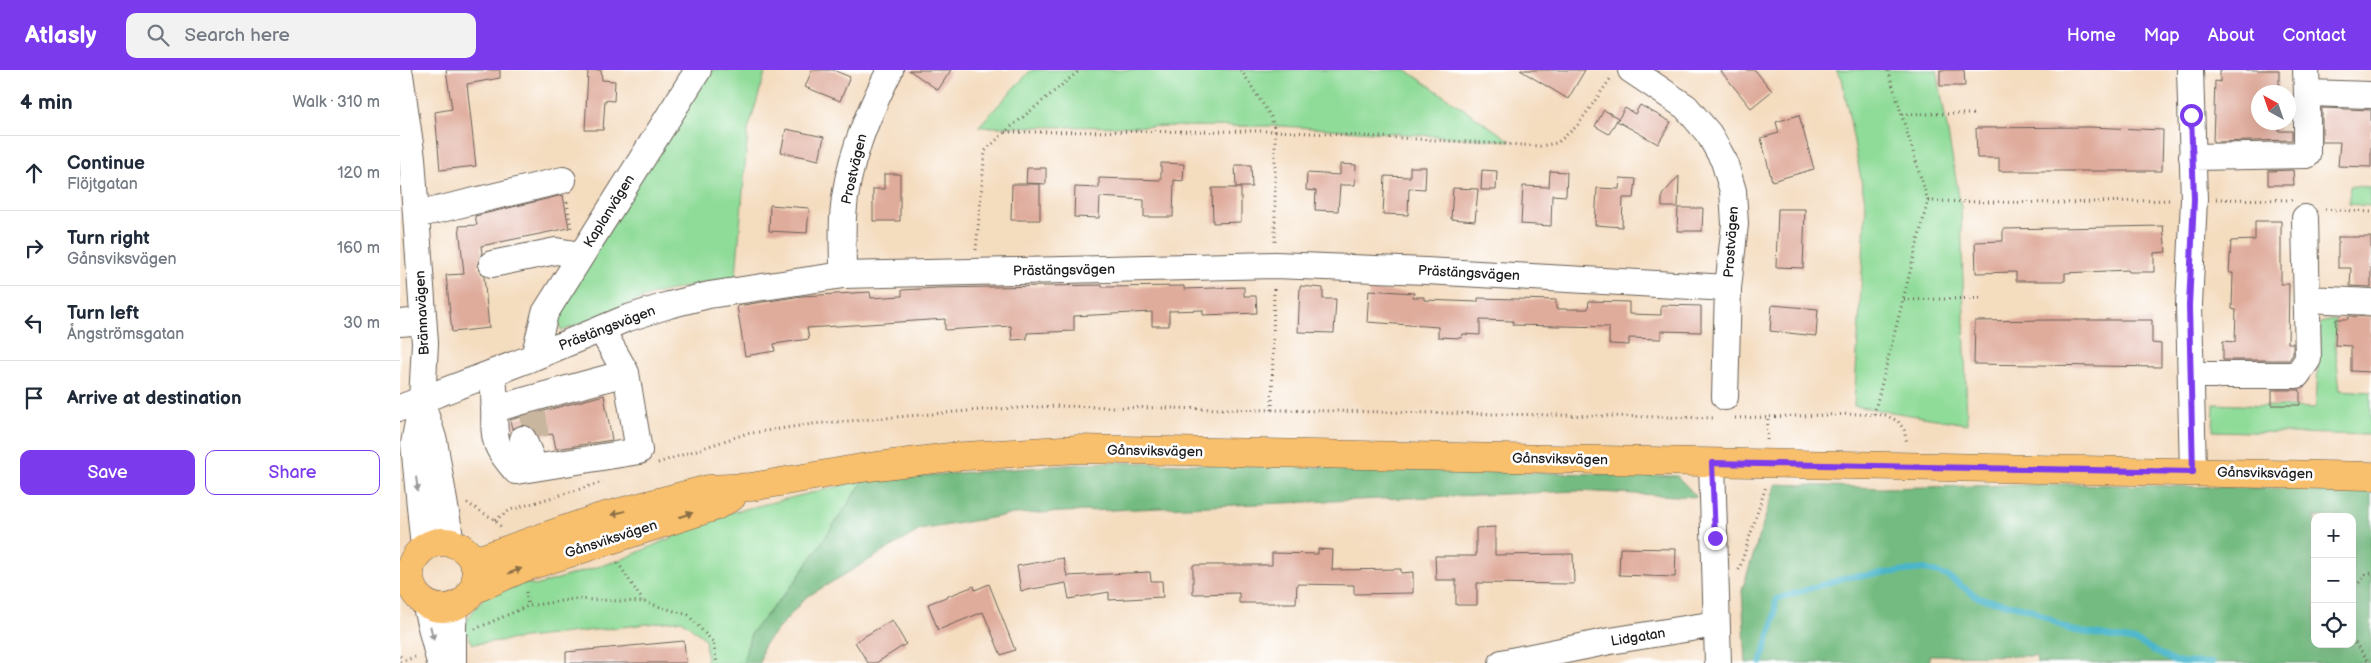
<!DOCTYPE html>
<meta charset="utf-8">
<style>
body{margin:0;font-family:"Balsamiq Sans",sans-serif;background:#f2f2f3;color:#1f2937}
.controls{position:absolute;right:15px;bottom:15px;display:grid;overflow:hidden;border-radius:10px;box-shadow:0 5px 20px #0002}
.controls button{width:45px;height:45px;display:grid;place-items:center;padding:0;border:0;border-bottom:1px solid #e0e1e3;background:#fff;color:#1f2937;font:25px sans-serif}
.compass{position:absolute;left:1851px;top:15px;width:45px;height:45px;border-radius:50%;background:#fff;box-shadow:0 5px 20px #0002;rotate:320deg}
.stop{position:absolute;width:15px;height:15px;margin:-11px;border:4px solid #7c3aed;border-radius:50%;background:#fff}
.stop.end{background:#7c3aed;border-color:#fff;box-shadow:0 1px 5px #0008}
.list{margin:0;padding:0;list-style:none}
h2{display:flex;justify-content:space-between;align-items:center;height:65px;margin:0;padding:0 20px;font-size:21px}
h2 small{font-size:16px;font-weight:400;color:#747a83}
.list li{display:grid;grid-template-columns:32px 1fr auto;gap:15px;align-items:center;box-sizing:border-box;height:75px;padding:0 20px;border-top:1px solid #e0e1e3}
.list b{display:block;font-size:19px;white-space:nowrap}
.list p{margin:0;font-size:16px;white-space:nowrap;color:#747a83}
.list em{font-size:16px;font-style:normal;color:#747a83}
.actions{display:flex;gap:10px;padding:15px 20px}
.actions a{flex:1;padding:11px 0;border:1px solid #7c3aed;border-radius:10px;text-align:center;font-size:18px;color:#7c3aed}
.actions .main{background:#7c3aed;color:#fff}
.icon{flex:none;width:28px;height:28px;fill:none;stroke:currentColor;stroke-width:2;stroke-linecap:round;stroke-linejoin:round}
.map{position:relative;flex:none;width:1971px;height:593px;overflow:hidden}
header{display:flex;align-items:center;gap:30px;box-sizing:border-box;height:70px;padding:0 25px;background:#7c3aed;color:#fff}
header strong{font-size:24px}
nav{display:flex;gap:28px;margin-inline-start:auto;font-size:18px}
.search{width:350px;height:45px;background:#f2f2f3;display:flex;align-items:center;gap:12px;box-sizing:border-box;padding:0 18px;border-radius:10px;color:#747a83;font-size:19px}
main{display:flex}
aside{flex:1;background:#fff}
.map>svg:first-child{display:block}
</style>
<header>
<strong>Atlasly</strong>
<div class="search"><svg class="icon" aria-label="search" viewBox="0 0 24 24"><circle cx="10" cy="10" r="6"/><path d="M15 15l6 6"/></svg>Search here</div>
<nav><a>Home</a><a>Map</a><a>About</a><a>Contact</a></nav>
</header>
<main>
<aside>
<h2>4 min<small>Walk · 310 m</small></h2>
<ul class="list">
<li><svg class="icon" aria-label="ahead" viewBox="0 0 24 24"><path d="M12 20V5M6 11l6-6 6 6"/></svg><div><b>Continue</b><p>Flöjtgatan</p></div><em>120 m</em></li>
<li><svg class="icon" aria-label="right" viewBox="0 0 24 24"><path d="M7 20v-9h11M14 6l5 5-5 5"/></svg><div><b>Turn right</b><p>Gånsviksvägen</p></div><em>160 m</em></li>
<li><svg class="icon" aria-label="left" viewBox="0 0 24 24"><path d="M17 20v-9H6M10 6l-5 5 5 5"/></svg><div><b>Turn left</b><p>Ångströmsgatan</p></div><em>30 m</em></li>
<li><svg class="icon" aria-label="arrive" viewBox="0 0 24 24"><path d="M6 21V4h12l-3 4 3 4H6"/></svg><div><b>Arrive at destination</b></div></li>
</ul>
<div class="actions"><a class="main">Save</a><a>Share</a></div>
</aside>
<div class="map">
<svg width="1971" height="593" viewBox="0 0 1971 593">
<rect width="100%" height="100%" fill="#fff"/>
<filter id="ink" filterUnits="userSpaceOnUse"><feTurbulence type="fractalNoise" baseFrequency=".02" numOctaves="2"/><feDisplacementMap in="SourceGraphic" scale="10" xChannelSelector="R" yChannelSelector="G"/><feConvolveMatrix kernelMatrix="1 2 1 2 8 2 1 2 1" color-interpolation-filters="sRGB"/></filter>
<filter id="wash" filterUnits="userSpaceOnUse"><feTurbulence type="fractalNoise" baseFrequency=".0096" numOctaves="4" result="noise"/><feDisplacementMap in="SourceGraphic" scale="20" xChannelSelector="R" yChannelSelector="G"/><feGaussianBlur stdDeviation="1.12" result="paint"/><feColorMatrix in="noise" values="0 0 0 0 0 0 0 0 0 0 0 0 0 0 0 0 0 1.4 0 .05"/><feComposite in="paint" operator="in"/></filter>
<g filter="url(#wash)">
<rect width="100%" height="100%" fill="#f4dcbf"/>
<path fill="#8fdb98" stroke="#567c5a" d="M307,0H366L348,60L336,206L253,224L162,261L156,247Z
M631,0H1006L1111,71L882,56L578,57Z
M1436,0H1537L1561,138L1567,354L1454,336L1466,136L1442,8Z
M1950,116L1971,117V136L1949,134Z
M1936,249L1935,275L1940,320L1971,322V365L1813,361L1814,334L1916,338L1920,253Z
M464,410L395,512L351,563L343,593H307L305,569L282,550L73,574L62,556L85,526L115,508L135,516L223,489L325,444Z"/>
<path fill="#73bb80" stroke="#486c4e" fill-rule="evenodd" d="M708,392L1277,406L1297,427L1177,421L614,444L520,460L405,528L363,576L360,593H343L351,563L395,512L464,410Z
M1376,414L1481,418L1665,414L1971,420V593H1637L1636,586L1529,585V593H1346L1342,520ZM1915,447H1952V574H1915Z"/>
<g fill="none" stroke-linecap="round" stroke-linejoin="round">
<path stroke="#4cb6ca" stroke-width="6" d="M1361,593L1374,549L1376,529L1448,507L1525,499L1547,506L1579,528L1630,539L1670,560L1736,571L1775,592L1812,593"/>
</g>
<g id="blocks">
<path fill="#dfab9b" d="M46,0H100V8L67,14L76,96L40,100L35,42L52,39Z
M188,0H201L202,10L215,11L214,31L205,30L203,60H185Z
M412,0H433L450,7L440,31L405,17Z
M509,0H551L538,20Z
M1120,0H1185L1168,29Z
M1320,0H1355L1372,21L1351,38Z
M1540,0H1564L1565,16H1540Z
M1820,0H1879V22H1858V52H1879V61H1892V70L1813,72L1815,11L1820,12Z
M1240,35L1271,52L1258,74L1217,51L1225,38L1235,44Z
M1922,38L1971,40V97L1938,96L1940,72H1922Z
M1204,40L1218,48L1209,64L1195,56Z
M1399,45L1414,99L1372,111L1361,68L1379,63L1376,52Z
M1689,57L1763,60L1762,101H1599V88H1577L1576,58Z
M386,59L424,67L419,90L381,82Z
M761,93L784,94L783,111L774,110L773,147H744V130L700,127L699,148L674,147L675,117L699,118V108L761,110Z
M940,94L956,95L955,115H940L938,141L915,140L916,121L906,120L907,103L940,105Z
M835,95H851L852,117H836Z
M1010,97H1026L1025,119L1009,118L1008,145L983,144L985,106L1010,107Z
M627,98H646V114L626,113Z
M1082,100L1097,101L1096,120H1081Z
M1893,100L1894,115H1868V101Z
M1150,101L1167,102L1166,126L1152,125L1151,156L1121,154L1123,116L1149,117Z
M484,104H500V151H473V119H484Z
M1279,106L1278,137H1262V125Z
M1220,108L1236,109L1234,128H1223L1222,157L1195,155L1197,118L1219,119Z
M612,114H640V150H611Z
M812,118H841V152L813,153Z
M1053,118L1078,119L1075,151L1051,149Z
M163,125L169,158L81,176L82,183L77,196L84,206L89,258L52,262L46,205L64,204L59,156L77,155L75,146Z
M370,135L409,138L407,163L369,161Z
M1278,138H1303L1302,161H1277Z
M1378,139H1405L1403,198L1376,197Z
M1855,151H1881V214H1889L1888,273H1893V284L1889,290H1823V271L1835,272L1836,240L1832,239L1833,203H1829L1831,171L1855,170Z
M1763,156L1766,182L1754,183V202H1729L1728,200L1665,203V211H1616V202L1576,203L1575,172L1603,171V159Z
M1938,167H1971V217L1950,216L1951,198H1938Z
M702,215V217L784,216V219L844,217V226H856L857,243L803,245V240L769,241V256H752V242L674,246V261L627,263V269L612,270L611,256L545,260V249L407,258L409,269L374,274L375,281L345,286L337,236L402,226L470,222L471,228L502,226V220L538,218Z
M900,216L923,218V229H936L934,263L898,262Z
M969,220L1014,223L1013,227H1024V230L1078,232V228L1156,230V239H1188L1189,231L1229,232V244L1261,245V235L1301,236V262L1261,261V269L1229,268V275L1209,274V257L1113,255V251L1080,250V265L1063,264L1062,268L1038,267V257L967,252Z
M1372,235L1418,239L1416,266L1370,261Z
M1949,246L1971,247V302L1951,301V276L1935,275L1936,249H1948Z
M1651,250H1752V273L1761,274V297L1574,294L1575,251Z
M1872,320H1900V335H1872Z
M204,325L212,370L156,379L153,364L138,366L132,357L124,354L112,359L110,350Z
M1095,457V485L1173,484L1174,514L1077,513V535H1056V510H1036L1035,486H1076V458Z
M1220,478L1276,479L1275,507L1219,505Z
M918,479L933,480L932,500L1001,499V503L1013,502V523L954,524V515L897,514L896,533H839V523L793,524V495H872V483L918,484Z
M663,488L667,506L750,502L751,511H762L763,527L709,530V522L669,529L666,513L621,521L617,496Z
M589,514L615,580L601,585L583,542L538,560L528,534L574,516L575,520Z
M492,550L506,574L476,593H468L455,572Z
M284,571L286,593H166V582Z"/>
</g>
</g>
<g filter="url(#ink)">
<use href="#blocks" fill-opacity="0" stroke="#685f55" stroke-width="1"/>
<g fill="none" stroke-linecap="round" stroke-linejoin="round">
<path stroke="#c9b69e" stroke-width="26" stroke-dasharray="26 13" stroke-linecap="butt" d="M133,343L136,367"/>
<defs>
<path id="minor" d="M1231,0L1286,37L1309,64L1324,91L1333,121L1335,154L1328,218L1325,327
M1790,0L1794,129L1789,235L1793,402
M1906,0L1907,23
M0,5L12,88L25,273L22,331L14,374L24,478
M1792,87L1907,85V23L1971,25
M16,145L163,110
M92,194L156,181L181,185
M443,205C443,185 442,166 443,147C446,94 467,46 490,0
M1908,229L1971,232
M0,253L23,251
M134,287L145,243L298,0
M91,304C99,324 89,359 99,378C103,386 110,394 116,401L239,381L226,303L201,259
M1791,305H1897L1908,289L1905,148
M23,337L34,371L51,473
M0,338L134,287L225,249L269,235L309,225L443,205L875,195L1026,201L1328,218
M94,339L226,303
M123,369L135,397
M1312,393L1318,593
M25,533L40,593
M53,593V554L56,535
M1102,593L1210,571L1316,554"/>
<path id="major" d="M10 505a33 33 0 1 1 66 0a33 33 0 1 1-66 0Z
M71,488H83L201,447L308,419L351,417L461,398L550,387L678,379L1971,406
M71,521L123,498L314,437L332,427"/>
</defs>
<use href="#minor" stroke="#685f55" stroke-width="28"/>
<use href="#major" stroke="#685f55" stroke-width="29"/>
<path stroke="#685f55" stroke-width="3" stroke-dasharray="1 4" stroke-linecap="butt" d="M841,0L871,47L875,61V172
M1502,44H1576
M605,62L875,61L1140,76L1157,73L1177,56L1211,8
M1816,129L1892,130
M1528,131L1660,133L1772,130
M167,132L171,158
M1925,139L1971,142
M576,180L585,81L605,62L680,0
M1504,230L1582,228
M872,340L874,218
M1474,344L1528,131L1488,0
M1335,348L1455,344L1485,345L1498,351L1504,360L1507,373
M1367,370L1368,347
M258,393L345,364L413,354L580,340L656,336L1316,348
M67,433L95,450L102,458
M95,450L110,440L203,412
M218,493L243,531
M1339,500L1366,416
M1952,520L1966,505L1971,503
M126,522L128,536
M75,559L128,536L174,529L244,532L288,545L313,572L317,593
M1952,569L1970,593
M0,586L4,589
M0,592L15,587"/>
<use href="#minor" stroke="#fff" stroke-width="26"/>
<use href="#major" stroke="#f8bf6c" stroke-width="28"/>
</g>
<defs><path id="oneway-solid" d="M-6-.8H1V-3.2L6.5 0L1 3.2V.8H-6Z" transform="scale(1.25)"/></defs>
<g fill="#999">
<use href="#oneway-solid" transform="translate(17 414) rotate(82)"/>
<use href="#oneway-solid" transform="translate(32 563) rotate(76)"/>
</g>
<g fill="#8a6e44">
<use href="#oneway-solid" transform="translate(218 443) rotate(165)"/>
<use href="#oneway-solid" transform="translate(286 445) rotate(-17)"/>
<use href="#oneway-solid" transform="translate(115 501) rotate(-21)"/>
</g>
</g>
<g fill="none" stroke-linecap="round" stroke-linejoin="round" filter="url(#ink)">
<path stroke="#7c3aed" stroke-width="6" d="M1315,468L1312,393L1793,402L1789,236L1794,129L1791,45"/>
</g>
<g text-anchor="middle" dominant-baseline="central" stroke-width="5" stroke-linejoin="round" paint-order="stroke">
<g font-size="14" fill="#1c1c1c" stroke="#fff">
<text transform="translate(454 99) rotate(-77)">Prostvägen</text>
<text transform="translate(209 141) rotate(-58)">Kaplanvägen</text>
<text transform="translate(1331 172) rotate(-86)">Prostvägen</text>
<text transform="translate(664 200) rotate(-1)">Prästängsvägen</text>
<text transform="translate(1069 203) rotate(3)">Prästängsvägen</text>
<text transform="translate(22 243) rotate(-93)">Brännavägen</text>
<text transform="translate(207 258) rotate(-21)">Prästängsvägen</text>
<text transform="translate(755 381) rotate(1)">Gånsviksvägen</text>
<text transform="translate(1160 389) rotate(1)">Gånsviksvägen</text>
<text transform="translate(1865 403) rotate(1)">Gånsviksvägen</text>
<text transform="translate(211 469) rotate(-18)">Gånsviksvägen</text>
<text transform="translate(1238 567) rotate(-9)">Lidgatan</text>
</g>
</g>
</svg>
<div class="controls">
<button>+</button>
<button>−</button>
<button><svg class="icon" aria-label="locate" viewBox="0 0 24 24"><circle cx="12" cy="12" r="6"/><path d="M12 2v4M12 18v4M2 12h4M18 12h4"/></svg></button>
</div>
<svg class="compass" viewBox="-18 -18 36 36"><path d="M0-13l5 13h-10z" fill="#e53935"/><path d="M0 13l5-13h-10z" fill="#747a83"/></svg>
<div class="stop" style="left:1791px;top:45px"></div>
<div class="stop end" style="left:1315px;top:468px"></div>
</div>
</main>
